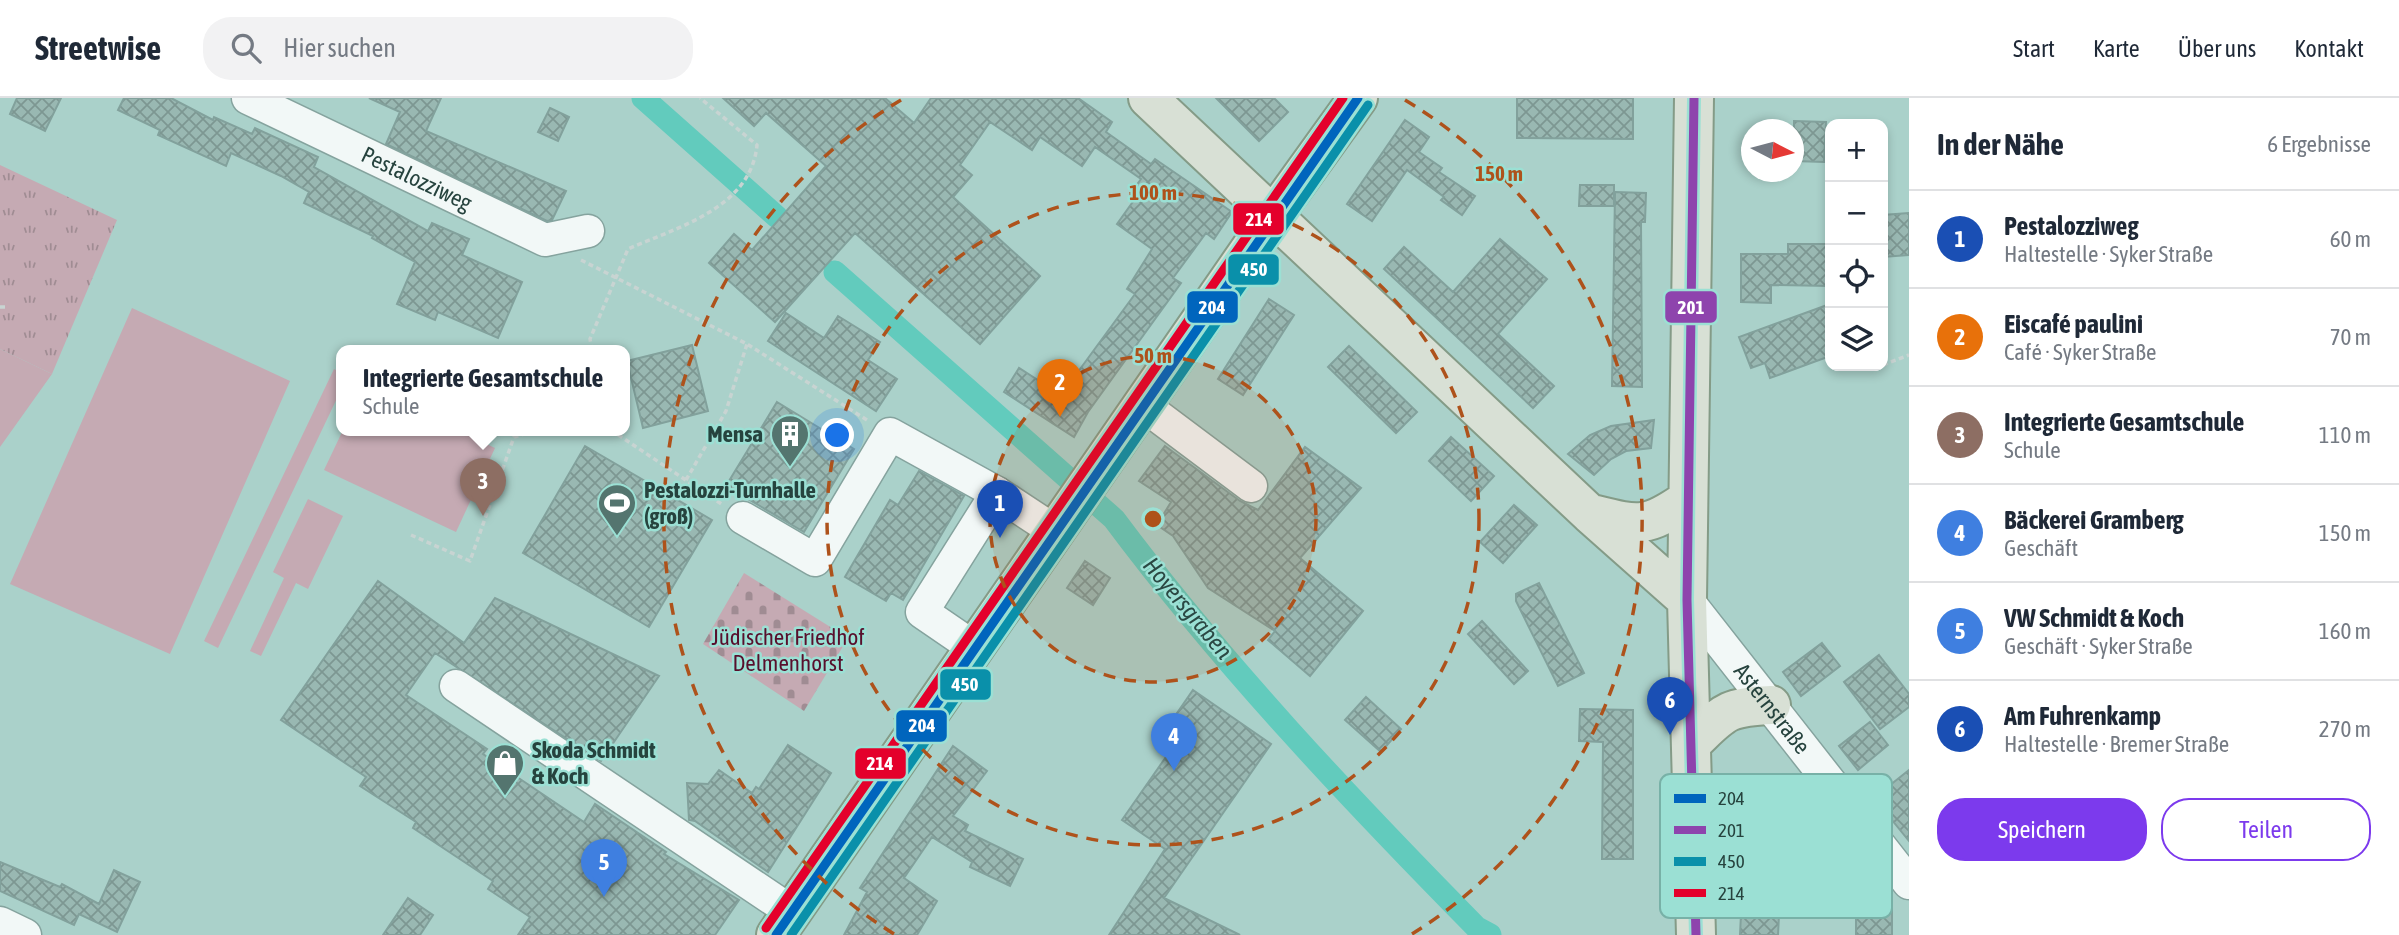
<!DOCTYPE html>
<html lang="de">
<meta charset="utf-8">
<style>
body{margin:0;font-family:"Asap Condensed",sans-serif;background:#f2f2f3;color:#1f2937}
.controls{position:absolute;right:21px;top:21px;display:grid;overflow:hidden;border-radius:14px;box-shadow:0 4px 10px #0003}
.controls button{width:63px;height:63px;display:grid;place-items:center;padding:0;border:0;border-bottom:2px solid #e0e1e3;background:#fff;color:#1f2937;font:35px sans-serif}
.compass{position:absolute;left:1741px;top:21px;width:63px;height:63px;border-radius:50%;background:#fff;box-shadow:0 4px 10px #0003;rotate:96deg}
.you{position:absolute;left:838px;top:338px;width:24px;height:24px;margin:-18px;border:5px solid #fff;border-radius:50%;background:#1a73e8;box-shadow:0 0 0 10px #1a73e833}
.badge{display:grid;place-items:center;width:46px;height:46px;border-radius:50%;background:#7c3aed;color:#fff;font-size:23px;font-weight:700}
.pin{position:absolute;translate:-50% -58px;filter:drop-shadow(0 2px 4px #0008)}
.pin::after{content:'';position:absolute;top:37px;width:24px;height:21px;background:inherit;clip-path:polygon(0 0,100% 0,50% 100%)}
.popup{position:absolute;left:336px;top:247px;width:294px;height:91px;box-sizing:border-box;display:grid;place-content:center;border-radius:14px;background:#fff;filter:drop-shadow(0 2px 5px #0005);font-size:23px;white-space:nowrap;color:#747a83}
.popup b{font-size:26px;color:#1f2937}
.popup::after{content:'';position:absolute;left:50%;top:100%;margin-left:-14px;border:14px solid transparent;border-top-color:#fff}
.list{margin:0;padding:0;list-style:none}
h2{display:flex;justify-content:space-between;align-items:center;height:91px;margin:0;padding:0 28px;font-size:30px}
h2 small{font-size:23px;font-weight:400;color:#747a83}
.list li{display:grid;grid-template-columns:46px 1fr auto;gap:21px;align-items:center;box-sizing:border-box;height:98px;padding:0 28px;border-top:2px solid #e0e1e3}
.list b{display:block;font-size:26px;white-space:nowrap}
.list p{margin:0;font-size:23px;white-space:nowrap;color:#747a83}
.list em{font-size:23px;font-style:normal;color:#747a83}
.actions{display:flex;gap:14px;padding:21px 28px}
.actions a{flex:1;padding:16px 0;border:2px solid #7c3aed;border-radius:28px;text-align:center;font-size:24px;color:#7c3aed}
.actions .main{background:#7c3aed;color:#fff}
.icon{flex:none;width:38px;height:38px;fill:none;stroke:currentColor;stroke-width:2;stroke-linecap:round;stroke-linejoin:round}
.map{position:relative;flex:none;width:1909px;height:837px;overflow:hidden}
header{display:flex;align-items:center;gap:42px;box-sizing:border-box;height:98px;padding:0 35px;background:#fff;border-bottom:2px solid #e0e1e3}
header strong{font-size:33px}
nav{display:flex;gap:38px;margin-inline-start:auto;font-size:24px}
.search{width:490px;height:63px;background:#f2f2f3;display:flex;align-items:center;gap:18px;box-sizing:border-box;padding:0 24px;border-radius:28px;color:#747a83;font-size:26px}
main{display:flex}
aside{flex:1;background:#fff}
.map>svg:first-child{display:block}
</style>
<header>
<strong>Streetwise</strong>
<div class="search"><svg class="icon" aria-label="search" viewBox="0 0 24 24"><circle cx="10" cy="10" r="6"/><path d="M15 15l6 6"/></svg>Hier suchen</div>
<nav><a>Start</a><a>Karte</a><a>Über uns</a><a>Kontakt</a></nav>
</header>
<main>
<div class="map">
<svg width="1909" height="837" viewBox="0 0 1909 837">
<defs>
<pattern id="cemetery-stones" width="16" height="16" patternUnits="userSpaceOnUse" patternTransform="scale(1.75)"><rect width="16" height="16" fill="#c5aab3"/><path d="M2 7V4a2 2 0 0 1 4 0v3zM10 15v-3a2 2 0 0 1 4 0v3z" fill="#a08c93"/></pattern>
<pattern id="park-tufts" width="24" height="20" patternUnits="userSpaceOnUse" patternTransform="scale(1.75)"><rect width="24" height="20" fill="#c5aab3"/><path d="M3 7l-1-3M5 7V3M7 7l1-3M15 17l-1-3M17 17v-4M19 17l1-3" fill="none" stroke="#a08c93"/></pattern>
<pattern id="building-cross-hatch" width="8" height="8" patternUnits="userSpaceOnUse" patternTransform="scale(1.75)"><rect width="8" height="8" fill="#99b8b2"/><path d="M0 0l8 8M0 8l8-8" fill="none" stroke="#7d9792"/></pattern>
</defs>
<rect width="100%" height="100%" fill="#aad1ca"/>
<path fill="url(#cemetery-stones)" d="M744,475L848,540L804,613L703,546Z"/>
<path fill="url(#park-tufts)" d="M0,67L117,122L52,276L0,251Z"/>
<path fill="#c5aab3" d="M132,210L290,283L170,556L10,486Z
M0,251L52,276L0,349Z
M334,271L341,275V292L218,550L204,543Z
M343,332H457L495,350L456,434L324,372Z
M308,401L343,418L308,491L296,485L261,558L250,553L284,480L273,474Z"/>
<g fill="none" stroke-linecap="round" stroke-linejoin="round">
<path stroke="#62cbbd" stroke-width="23" d="M643,0L777,119
M835,174L1114,421C1223,567 1350,701 1477,830L1490,837"/>
</g>
<path fill="url(#building-cross-hatch)" stroke="#82a19c" stroke-width="2" d="M17,0H61L45,33L10,16Z
M124,0H171L213,22L214,19L252,36L255,30L318,59L314,69L428,133L432,125L469,141L462,157L522,184L498,240L438,214L435,222L397,206L415,164L372,140L373,138L304,105L309,94L281,78L231,55L226,68L158,37L160,32L118,12Z
M369,0H441L426,33L566,93L552,122L547,123L386,46L400,14Z
M723,0H885L914,25L931,0H1078L1112,24L1106,34L1151,66L1155,61L1232,114L1214,141L1206,135L1173,180L1181,185L1088,314L1074,339L1004,294L1019,270L1061,297L1135,196L1127,191L1152,151L1117,126L1142,91L1136,88L1141,81L1095,49L1082,68L1040,39L1032,52L990,24L960,67L972,77L953,99L1040,178L980,246L855,135L775,224L709,165L734,136L752,152L826,68L766,15L754,28Z
M1216,0H1274L1288,14L1259,43Z
M1517,0H1633V41L1517,40Z
M550,10L569,19L558,43L538,34Z
M1405,22L1429,39L1419,54L1442,70L1439,74L1475,98L1462,117L1441,102L1444,99L1407,72L1372,123L1347,106Z
M1794,23L1826,24L1824,64L1794,63Z
M1580,87H1614V108H1579Z
M1615,94L1646,95L1645,124H1641L1642,289L1612,288Z
M1909,115V157L1883,159V117Z
M1500,141L1547,181L1498,236L1554,288L1533,310L1384,171L1404,149L1453,194Z
M1788,146H1830L1829,188L1771,187V205L1741,204V156H1788Z
M1269,201L1294,217L1243,297L1218,281Z
M1830,206V258L1770,280L1765,265L1751,270L1739,239Z
M786,215L824,240L838,218L880,244L868,262L897,281L876,313L768,243Z
M692,247L708,313L643,330L627,263Z
M1349,248L1417,314L1396,335L1328,269Z
M777,304L854,351L804,434L726,388Z
M1654,322L1651,350L1626,353L1611,361L1594,377L1568,356L1590,337L1611,328Z
M1451,339L1494,378L1471,403L1429,363Z
M585,348L712,422L649,529L523,455Z
M1165,348L1240,403L1258,412L1305,349L1361,390L1300,460L1363,513L1310,578L1268,542L1275,533L1208,490L1173,438L1157,427L1171,404L1139,383Z
M919,373L964,398L903,502L891,495L886,503L845,479L890,402L898,407Z
M1514,407L1537,427L1503,465L1480,444Z
M1085,463L1110,480L1093,507L1067,490Z
M378,483L464,545L495,500L659,578L601,663L435,555L406,597L487,651L483,656L584,724L595,706L666,754L664,756L739,802L715,837H518L530,819L488,791L493,783L413,730L416,724L360,688L366,679L281,622Z
M1539,485L1584,575L1558,588L1516,503V496Z
M1482,523L1528,573L1514,586L1468,536Z
M1822,545L1840,568L1801,598L1783,574Z
M1879,557L1909,596V609L1880,631L1844,584Z
M1193,592L1271,646L1164,800L1240,837H1109L1165,751L1122,722L1168,656L1155,647Z
M1366,599L1401,631L1381,654L1345,622Z
M1580,611L1633,612V761H1602L1603,644L1579,643Z
M1870,624L1888,647L1858,672L1839,648Z
M788,647L831,675L768,774L695,723L689,722L687,685L708,686L719,672L752,695L756,689L759,691Z
M953,648L987,673L953,718L968,727L965,733L1023,761L1010,788L970,769L972,764L932,739L904,780L937,803L917,837H844L867,794L860,790Z
M1909,672V743L1874,700Z
M1745,678L1803,679L1822,704H1813L1814,741L1737,742V707H1745Z
M0,764L60,789L62,786L99,806L114,772L140,784L117,834L79,816L74,827L0,793Z
M408,800L433,817L420,837H383Z
M1856,808L1892,809V837H1856Z
M1741,816L1779,817L1778,837H1740Z"/>
<g fill="none" stroke-linecap="round" stroke-linejoin="round">
<defs>
<g id="minor">
<path id="s1" d="M248,0L545,142L588,133"/>
<path d="M1143,307L1251,388"/>
<path d="M743,420L815,462L890,336L997,395L1056,434"/>
<path id="s2" d="M1687,502L1909,785"/>
<path d="M976,551L922,514L997,395"/>
<path d="M456,588L792,814"/>
<path d="M0,825L25,837"/>
</g>
<path id="major" d="M1148,0L1590,416L1687,502
M1694,0L1687,502L1696,837
M1592,416C1640,428 1646,430 1687,402
M1691,646C1724,615 1724,609 1771,607
M776,837L1273,118L1358,0"/>
</defs>
<use href="#minor" stroke="#85a39e" stroke-width="35"/>
<use href="#major" stroke="#849b87" stroke-width="42"/>
<path stroke="#c8d4d2" stroke-width="3.5" stroke-dasharray="5 3.5" stroke-linecap="butt" d="M581,162L747,246L867,322
M0,209H8
M592,252L590,241L628,151C678,129 751,110 757,47L700,0
M1883,267L1909,257
M611,332L723,407
M686,382L726,313L747,246
M411,437L470,463L514,339L538,332"/>
<use href="#minor" stroke="#f2f8f7" stroke-width="32"/>
<use href="#major" stroke="#d8e0d5" stroke-width="38"/>
<defs>
<path id="bus-1" d="M776,837L1358,0"/>
<path id="bus-2" d="M1694,0L1687,502L1696,837"/>
<path id="bus-3" d="M791,837L1368,7"/>
<path id="bus-4" d="M766,830L1343,0"/>
</defs>
<use href="#bus-1" stroke="#9be0d4" stroke-width="14"/>
<use href="#bus-2" stroke="#9be0d4" stroke-width="14"/>
<use href="#bus-3" stroke="#9be0d4" stroke-width="14"/>
<use href="#bus-4" stroke="#9be0d4" stroke-width="14"/>
<use href="#bus-1" stroke="#0065bd" stroke-width="9"/>
<use href="#bus-2" stroke="#8e44ad" stroke-width="9"/>
<use href="#bus-3" stroke="#0a90aa" stroke-width="9"/>
<use href="#bus-4" stroke="#e4002b" stroke-width="9"/>
</g>
<circle cx="1153" cy="421" r="163" fill="#ae521b" fill-opacity=".12"/>
<g fill="none" stroke="#ae521b" stroke-width="3.5" stroke-dasharray="12 9">
<circle cx="1153" cy="421" r="163"/>
<circle cx="1153" cy="421" r="326"/>
<path d="M894 836A489 489 0 0 1 901 2M1405 2A489 489 0 0 1 1412 836"/>
</g>
<defs>
<symbol id="building-pin" viewBox="-11 -11 22 30"><path d="M0 17L-7.5 6A9.5 9.5 0 1 1 7.5 6Z" fill="#54756f" stroke="#9be0d4"/><path d="M-4-6H4V6H1V3H-1V6H-4ZM-2.5-4.3h1.7v1.8h-1.7ZM.8-4.3h1.7v1.8H.8ZM-2.5-1h1.7V.8h-1.7ZM.8-1h1.7V.8H.8Z" fill="#fff"/></symbol>
<symbol id="stadium-pin" viewBox="-11 -11 22 30"><path d="M0 17L-7.5 6A9.5 9.5 0 1 1 7.5 6Z" fill="#54756f" stroke="#9be0d4"/><path d="M0-5a6.5 5 0 1 0 0 10a6.5 5 0 1 0 0-10ZM-3.5-1.8h7v3.6h-7Z" fill="#fff"/></symbol>
<symbol id="shop-pin" viewBox="-11 -11 22 30"><path d="M0 17L-7.5 6A9.5 9.5 0 1 1 7.5 6Z" fill="#54756f" stroke="#9be0d4"/><path d="M-5-2.5h2.3a2.7 3.5 0 0 1 5.4 0H5L5.5 6h-11ZM-1.5-2.5h3a1.5 2.3 0 0 0-3 0Z" fill="#fff"/></symbol>
</defs>
<g fill-rule="evenodd">
<use href="#building-pin" x="768" y="314" width="44" height="60"/>
<use href="#stadium-pin" x="595" y="383" width="44" height="60"/>
<use href="#shop-pin" x="483" y="643" width="44" height="60"/>
</g>
<g text-anchor="middle" dominant-baseline="central" stroke-width="5" stroke-linejoin="round" paint-order="stroke">
<g font-size="23" fill="#26433e" stroke="#9be0d4">
<text stroke="none"><textPath href="#s1" startOffset="187">Pestalozziweg</textPath></text>
<text stroke="none"><textPath href="#s2" startOffset="138">Asternstraße</textPath></text>
</g>
<g font-size="23" font-weight="bold" fill="#26433e" stroke="#9be0d4" text-anchor="start">
<text x="763" y="336" text-anchor="end">Mensa</text>
<text x="644" y="392">Pestalozzi-Turnhalle<tspan x="644" dy="26">(groß)</tspan></text>
<text x="532" y="652">Skoda Schmidt<tspan x="532" dy="26">&amp; Koch</tspan></text>
</g>
<g font-size="23" fill="#580f2c" stroke="#9be0d4">
<text x="788" y="539">Jüdischer Friedhof<tspan x="788" dy="26">Delmenhorst</tspan></text>
</g>
<g font-size="24" font-style="italic" fill="#2b4843" stroke="#9be0d4">
<text transform="translate(1188 510) rotate(50)">Hoyersgraben</text>
</g>
</g>
<rect x="1660" y="676" width="232" height="144" rx="10" fill="#9be0d4" stroke="#78b1a7" stroke-width="2"/>
<rect x="1674" y="696" width="32" height="9" fill="#0065bd"/>
<rect x="1674" y="728" width="32" height="8" fill="#8e44ad"/>
<rect x="1674" y="759" width="32" height="9" fill="#0a90aa"/>
<rect x="1674" y="791" width="32" height="8" fill="#e4002b"/>
<g font-size="19" fill="#26433e">
<text x="1718" y="707">204</text>
<text x="1718" y="739">201</text>
<text x="1718" y="770">450</text>
<text x="1718" y="802">214</text>
</g>
<circle cx="1153" cy="421" r="10" fill="#ae521b" stroke="#9be0d4" stroke-width="3.5"/>
<g font-size="21" text-anchor="middle" font-weight="bold" fill="#ae521b" stroke="#9be0d4" stroke-width="5" stroke-linejoin="round" paint-order="stroke">
<text x="1499" y="83">150 m</text>
<text x="1153" y="102">100 m</text>
<text x="1153" y="265">50 m</text>
</g>
<g stroke="#9be0d4" stroke-width="2.5">
<rect x="1232" y="104" width="53" height="34" rx="7" fill="#e4002b"/>
<rect x="1227" y="155" width="53" height="33" rx="7" fill="#0a90aa"/>
<rect x="1186" y="192" width="53" height="34" rx="7" fill="#0065bd"/>
<rect x="1664" y="192" width="54" height="34" rx="7" fill="#8e44ad"/>
<rect x="939" y="570" width="53" height="33" rx="7" fill="#0a90aa"/>
<rect x="895" y="611" width="53" height="34" rx="7" fill="#0065bd"/>
<rect x="854" y="649" width="53" height="33" rx="7" fill="#e4002b"/>
</g>
<g font-size="19" text-anchor="middle" font-weight="bold" fill="#fff">
<text x="1259" y="128">214</text>
<text x="1254" y="178">450</text>
<text x="1212" y="216">204</text>
<text x="1691" y="216">201</text>
<text x="965" y="593">450</text>
<text x="922" y="634">204</text>
<text x="880" y="672">214</text>
</g>
</svg>
<div class="controls">
<button>+</button>
<button>−</button>
<button><svg class="icon" aria-label="locate" viewBox="0 0 24 24"><circle cx="12" cy="12" r="6"/><path d="M12 2v4M12 18v4M2 12h4M18 12h4"/></svg></button>
<button><svg class="icon" aria-label="layers" viewBox="0 0 24 24"><path d="M12 4l9 5-9 5-9-5zM3 14l9 5 9-5"/></svg></button>
</div>
<svg class="compass" viewBox="-18 -18 36 36"><path d="M0-13l5 13h-10z" fill="#e53935"/><path d="M0 13l5-13h-10z" fill="#747a83"/></svg>
<div class="you"></div>
<div class="pin badge" style="left:1000px;top:440px;background:#1a4fb4">1</div>
<div class="pin badge" style="left:1060px;top:319px;background:#e8710a">2</div>
<div class="pin badge" style="left:483px;top:418px;background:#8d6e63">3</div>
<div class="popup"><b>Integrierte Gesamtschule</b>Schule</div>
<div class="pin badge" style="left:1174px;top:673px;background:#3f7fe0">4</div>
<div class="pin badge" style="left:604px;top:799px;background:#3f7fe0">5</div>
<div class="pin badge" style="left:1670px;top:637px;background:#1a4fb4">6</div>
</div>
<aside>
<h2>In der Nähe<small>6 Ergebnisse</small></h2>
<ul class="list">
<li><span class="badge" style="background:#1a4fb4">1</span><div><b>Pestalozziweg</b><p>Haltestelle · Syker Straße</p></div><em>60 m</em></li>
<li><span class="badge" style="background:#e8710a">2</span><div><b>Eiscafé paulini</b><p>Café · Syker Straße</p></div><em>70 m</em></li>
<li><span class="badge" style="background:#8d6e63">3</span><div><b>Integrierte Gesamtschule</b><p>Schule</p></div><em>110 m</em></li>
<li><span class="badge" style="background:#3f7fe0">4</span><div><b>Bäckerei Gramberg</b><p>Geschäft</p></div><em>150 m</em></li>
<li><span class="badge" style="background:#3f7fe0">5</span><div><b>VW Schmidt &amp; Koch</b><p>Geschäft · Syker Straße</p></div><em>160 m</em></li>
<li><span class="badge" style="background:#1a4fb4">6</span><div><b>Am Fuhrenkamp</b><p>Haltestelle · Bremer Straße</p></div><em>270 m</em></li>
</ul>
<div class="actions"><a class="main">Speichern</a><a>Teilen</a></div>
</aside>
</main>
